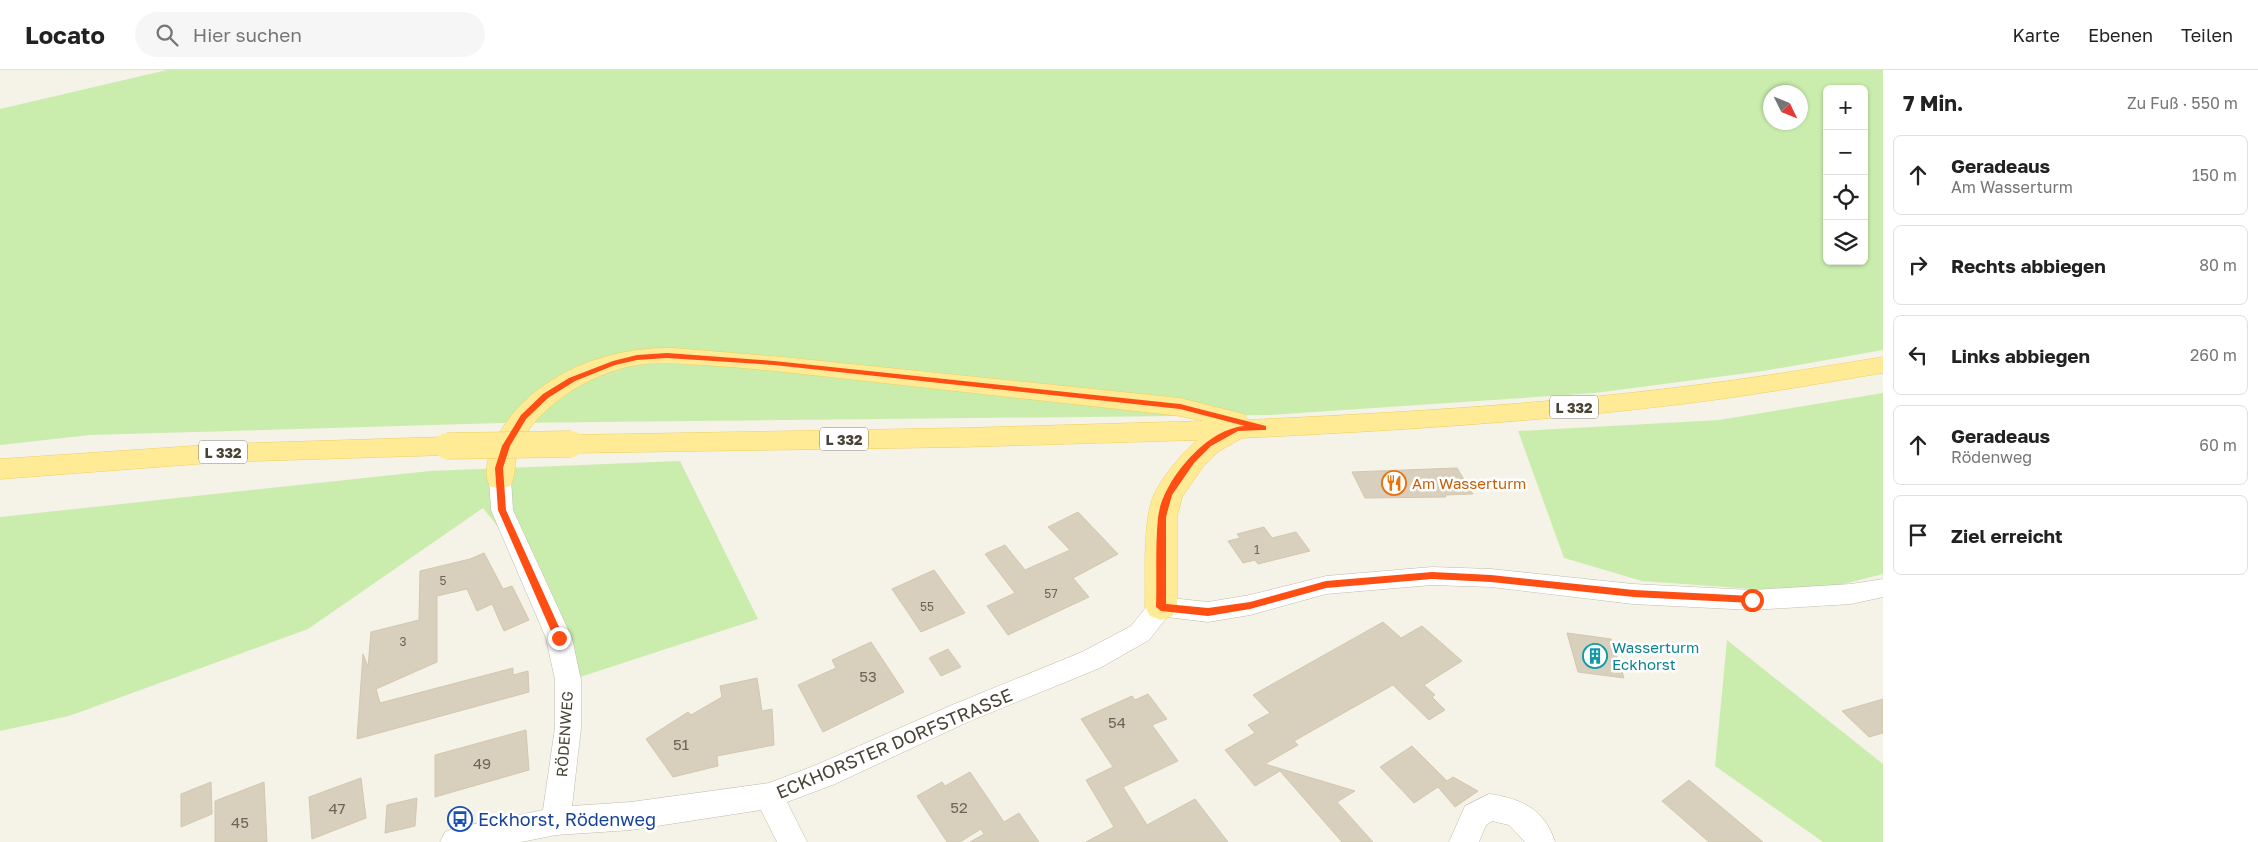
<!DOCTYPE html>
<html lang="de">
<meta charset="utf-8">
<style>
body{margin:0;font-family:"Golos Text",sans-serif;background:#f6f6f6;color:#222}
.controls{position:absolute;right:15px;top:15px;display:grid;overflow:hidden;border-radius:8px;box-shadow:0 1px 4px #0004}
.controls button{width:45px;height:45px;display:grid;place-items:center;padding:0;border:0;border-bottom:1px solid #e0e0e0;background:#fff;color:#222;font:25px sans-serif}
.compass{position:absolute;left:1763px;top:15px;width:45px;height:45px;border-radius:50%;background:#fff;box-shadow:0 1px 4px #0004;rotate:133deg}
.stop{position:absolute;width:15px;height:15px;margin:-11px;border:4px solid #ff4e14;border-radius:50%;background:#fff}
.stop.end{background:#ff4e14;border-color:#fff;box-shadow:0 1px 5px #0008}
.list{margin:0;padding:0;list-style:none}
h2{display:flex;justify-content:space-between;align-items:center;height:65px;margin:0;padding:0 20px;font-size:21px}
h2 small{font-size:16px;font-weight:400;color:#767676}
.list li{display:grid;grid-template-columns:32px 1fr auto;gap:15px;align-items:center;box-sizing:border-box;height:80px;margin:0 10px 10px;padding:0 10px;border:1px solid #e0e0e0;border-radius:8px}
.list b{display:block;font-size:19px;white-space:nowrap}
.list p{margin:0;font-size:16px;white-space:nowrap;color:#767676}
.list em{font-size:16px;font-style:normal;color:#767676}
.icon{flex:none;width:28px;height:28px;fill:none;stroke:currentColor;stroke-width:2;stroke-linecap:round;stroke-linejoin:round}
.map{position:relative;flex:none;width:1883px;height:772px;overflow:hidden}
header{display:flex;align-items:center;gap:30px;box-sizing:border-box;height:70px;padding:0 25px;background:#fff;border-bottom:1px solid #e0e0e0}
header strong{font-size:24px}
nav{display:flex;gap:28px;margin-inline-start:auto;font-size:18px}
.search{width:350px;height:45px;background:#f6f6f6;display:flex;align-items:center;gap:12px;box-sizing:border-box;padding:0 18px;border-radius:28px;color:#767676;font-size:19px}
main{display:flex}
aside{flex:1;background:#fff}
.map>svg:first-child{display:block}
</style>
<header>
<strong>Locato</strong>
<div class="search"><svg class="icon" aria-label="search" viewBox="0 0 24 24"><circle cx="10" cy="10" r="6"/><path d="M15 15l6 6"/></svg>Hier suchen</div>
<nav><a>Karte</a><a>Ebenen</a><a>Teilen</a></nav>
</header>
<main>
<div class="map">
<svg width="1883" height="772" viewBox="0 0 1883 772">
<rect width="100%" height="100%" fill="#f5f2e7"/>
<path fill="#caedad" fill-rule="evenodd" d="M167,0H1883V280L1763,301L1595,323L1269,345L500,353L90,365L0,375V39ZM1827,19H1864V191H1827ZM1770,22H1800V52H1770Z
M1883,323V504L1808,523L1642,511L1564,488L1518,361L1719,350Z
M680,391L758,549L580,607L542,513L483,438L308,559L69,646L0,661V447L430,401Z
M1727,570L1883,694V772H1823L1715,696Z"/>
<path fill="#d8cfbc" stroke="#d3c8ae" d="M1457,398L1473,424L1445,425L1446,427L1365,428L1352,402Z
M1078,442L1118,484L1073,508L1089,527L1008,565L987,536L1015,523L985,484L1005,475L1025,500L1070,480L1048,457Z
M1264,457L1272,468L1296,462L1310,481L1258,494L1255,490L1243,493L1228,471L1240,468L1237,464Z
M484,483L503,519L512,516L529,550L504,561L492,534L477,541L467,519L437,526V592L376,619L380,633L513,598V605L528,601L529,622L357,669L363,584L368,597L371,562L419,550L420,501L470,489Z
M934,500L965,543L921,562L892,519Z
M1383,552L1401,568L1422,556L1462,591L1424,615L1435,625L1432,627L1445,640L1429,650L1393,615L1294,671L1298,675L1265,694L1355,721L1337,732L1373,772H1342L1280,701L1255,716L1225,680L1255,663L1248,655L1270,643L1253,625Z
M1567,563L1611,569L1624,608L1578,602Z
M871,572L904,622L823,662L798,615L836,598L832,590Z
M948,579L961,597L941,606L929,588Z
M757,608L762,641L772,639L774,675L717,686L718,696L673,707L646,669L688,642L691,645L722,627L720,616Z
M1148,624L1167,649L1152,655L1178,691L1123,717L1147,755L1195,729L1228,772H1086L1114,757L1086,710L1113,697L1081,649L1132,626L1135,630Z
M1883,629V663L1869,667L1842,641Z
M526,660L529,700L435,727V685Z
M1412,676L1447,711L1453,707L1478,721L1455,737L1438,717L1414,733L1380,697Z
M970,702L1004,752L1019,743L1039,772H970L984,764L981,759L960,772H947L917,726L942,712L945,716Z
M361,708L366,748L312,769L309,727Z
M1689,710L1763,772H1709L1662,731Z
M211,712L212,744L181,757V724Z
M264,712L267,772H215V731Z
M417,728L415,756L385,763L387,735Z"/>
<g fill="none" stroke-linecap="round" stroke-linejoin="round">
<defs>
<path id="minor" d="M500,401L508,404L511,409L513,440L572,568L581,610V658L572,736L631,732L769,713L816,695L952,635L1082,582L1131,556L1152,530L1161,527L1208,532L1250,525L1326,506L1432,497L1491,499L1633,514L1752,520L1851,514L1883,509V527L1851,534L1752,540L1633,534L1491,517L1432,515L1326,524L1250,545L1208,552L1167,547L1149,570L1100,598L970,651L835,714L787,732L807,772H777L761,740L631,760L556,765L521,772H440L445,762L455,758L543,740L555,658V610L546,568L491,440L489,409L492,404Z
M1489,724C1520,728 1545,739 1555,772H1525L1509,755L1492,751L1486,755L1479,772H1449L1465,736Z"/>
<path id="primary" d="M673,278L783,287L1180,328L1244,344L1248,350C1393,343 1537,335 1681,317C1749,309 1816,298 1883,287V303C1816,314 1749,326 1682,334C1536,352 1388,361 1242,368L1219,381L1202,398L1182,427L1177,447V537L1172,546L1161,550L1150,546L1145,537C1146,505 1142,453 1154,425C1163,405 1181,385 1197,370L963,377L571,383L561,381L557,374L561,367L571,365L963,358L1204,351L1180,346C1066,333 953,321 839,308C794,303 749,298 704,295C684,294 664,292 644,294C612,298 579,313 555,333C538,346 523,363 517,383C514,395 516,406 510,416L500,419L490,416C483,405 488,388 493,376C522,309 603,276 673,278Z
M447,367L457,369L461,376L457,383L447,385L223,392L0,409V389L223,374Z"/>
</defs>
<use href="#minor" stroke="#c1bba9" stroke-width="1"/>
<use href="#primary" stroke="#eed05c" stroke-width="1"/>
<use href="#minor" fill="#fff" fill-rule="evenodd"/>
<use href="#primary" fill="#ffeb96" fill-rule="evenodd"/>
<defs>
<path id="primary-bridge" d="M447,376L571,374"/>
</defs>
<use href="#primary-bridge" stroke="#eed05c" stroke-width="27" stroke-linecap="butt"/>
<use href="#primary-bridge" stroke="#ffeb96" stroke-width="26"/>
</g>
<path fill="#ff4e14" d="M667,283L774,291L1180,334L1266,356V360H1263L1238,361L1211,376L1194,393L1172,425L1166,447V534L1208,538L1250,532L1326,511L1432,502L1491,505L1634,520L1752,526L1757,530L1752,533L1634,527L1491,512L1432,509L1326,518L1250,539L1208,546L1161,541L1156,537C1157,508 1155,477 1158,448C1162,411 1207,358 1245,356L1180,339L774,295L667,288L637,290L615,295L575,311L548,328L526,349L510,376L503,398L506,440L564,568L559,572L555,570L498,440L495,398L502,376L521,345L543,324L569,308L613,291L637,285Z"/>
<defs>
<symbol id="restaurant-ring" viewBox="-11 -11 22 22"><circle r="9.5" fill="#fff" stroke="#e8710a" stroke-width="1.5"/><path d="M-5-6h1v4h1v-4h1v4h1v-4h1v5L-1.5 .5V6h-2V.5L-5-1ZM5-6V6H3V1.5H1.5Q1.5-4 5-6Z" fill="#e8710a"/></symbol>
<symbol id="building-ring" viewBox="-11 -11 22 22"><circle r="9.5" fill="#fff" stroke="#0f9aa8" stroke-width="1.5"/><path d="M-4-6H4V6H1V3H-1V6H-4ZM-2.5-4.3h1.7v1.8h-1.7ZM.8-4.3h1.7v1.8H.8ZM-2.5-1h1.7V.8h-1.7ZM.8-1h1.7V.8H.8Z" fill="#0f9aa8"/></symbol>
<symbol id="bus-ring" viewBox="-11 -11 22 22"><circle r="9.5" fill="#fff" stroke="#1a4fb4" stroke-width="1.5"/><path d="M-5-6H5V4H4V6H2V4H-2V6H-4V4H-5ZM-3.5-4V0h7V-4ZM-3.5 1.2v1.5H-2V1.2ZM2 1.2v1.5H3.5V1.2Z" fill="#1a4fb4"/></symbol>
</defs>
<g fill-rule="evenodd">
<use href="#restaurant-ring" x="1380" y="399" width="28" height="28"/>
<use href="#building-ring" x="1581" y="572" width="28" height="28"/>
<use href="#bus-ring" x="446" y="735" width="28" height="28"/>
</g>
<g text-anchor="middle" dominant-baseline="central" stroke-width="5" stroke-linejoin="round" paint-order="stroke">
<g font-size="12" fill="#6d6657">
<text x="1257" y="479">1</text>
<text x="443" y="510">5</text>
<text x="1051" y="523">57</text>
<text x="927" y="536">55</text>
<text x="403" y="571">3</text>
</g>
<g fill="#fff" stroke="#807b72" stroke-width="1">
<rect x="1550" y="325.5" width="48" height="23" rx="4"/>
<rect x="820" y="357.5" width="48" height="23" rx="4"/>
<rect x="199" y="370.5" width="48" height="23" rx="4"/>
</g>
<g font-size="14" font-weight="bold" fill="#494335">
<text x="1574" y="337">L 332</text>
<text x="844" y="369">L 332</text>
<text x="223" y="382">L 332</text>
</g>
<g font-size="15" fill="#c56008" stroke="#fff" text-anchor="start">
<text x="1412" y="413">Am Wasserturm</text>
</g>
<g font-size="15" fill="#0d838f" stroke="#fff" text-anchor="start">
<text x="1612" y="577">Wasserturm<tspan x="1612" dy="17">Eckhorst</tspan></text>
</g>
<g font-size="15" fill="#6d6657">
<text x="868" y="606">53</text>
<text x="1117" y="652">54</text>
<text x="681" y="674">51</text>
<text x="482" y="693">49</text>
<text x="959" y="737">52</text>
<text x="337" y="738">47</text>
<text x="240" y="752">45</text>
</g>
<g font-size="15" fill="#494335" stroke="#fff">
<text transform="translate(564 664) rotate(-86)">RÖDENWEG</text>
</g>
<g font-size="18" fill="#494335" stroke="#fff">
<text transform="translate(894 673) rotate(-23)">ECKHORSTER DORFSTRASSE</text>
</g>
<g font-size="18" fill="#164399" stroke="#fff" text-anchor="start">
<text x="478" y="749">Eckhorst, Rödenweg</text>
</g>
</g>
</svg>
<div class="controls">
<button>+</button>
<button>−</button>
<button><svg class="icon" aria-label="locate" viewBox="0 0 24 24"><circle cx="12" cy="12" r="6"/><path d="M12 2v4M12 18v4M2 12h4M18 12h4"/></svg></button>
<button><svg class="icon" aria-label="layers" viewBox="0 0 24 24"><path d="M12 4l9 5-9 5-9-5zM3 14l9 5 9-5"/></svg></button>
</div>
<svg class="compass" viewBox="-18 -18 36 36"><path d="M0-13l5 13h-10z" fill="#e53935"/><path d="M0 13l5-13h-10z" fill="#767676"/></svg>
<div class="stop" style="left:1752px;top:530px"></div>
<div class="stop end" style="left:559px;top:568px"></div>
</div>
<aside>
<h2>7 Min.<small>Zu Fuß · 550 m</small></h2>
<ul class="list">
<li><svg class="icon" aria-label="ahead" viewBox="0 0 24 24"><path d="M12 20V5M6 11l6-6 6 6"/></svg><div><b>Geradeaus</b><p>Am Wasserturm</p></div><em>150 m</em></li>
<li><svg class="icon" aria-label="right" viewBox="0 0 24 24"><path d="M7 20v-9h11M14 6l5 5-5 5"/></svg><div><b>Rechts abbiegen</b></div><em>80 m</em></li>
<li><svg class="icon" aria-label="left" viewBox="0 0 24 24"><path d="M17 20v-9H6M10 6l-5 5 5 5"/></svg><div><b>Links abbiegen</b></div><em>260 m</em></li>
<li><svg class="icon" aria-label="ahead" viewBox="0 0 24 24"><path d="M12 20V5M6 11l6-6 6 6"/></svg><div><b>Geradeaus</b><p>Rödenweg</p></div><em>60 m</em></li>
<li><svg class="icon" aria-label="arrive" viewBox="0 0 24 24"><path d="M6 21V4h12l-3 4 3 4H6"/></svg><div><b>Ziel erreicht</b></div></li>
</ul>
</aside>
</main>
